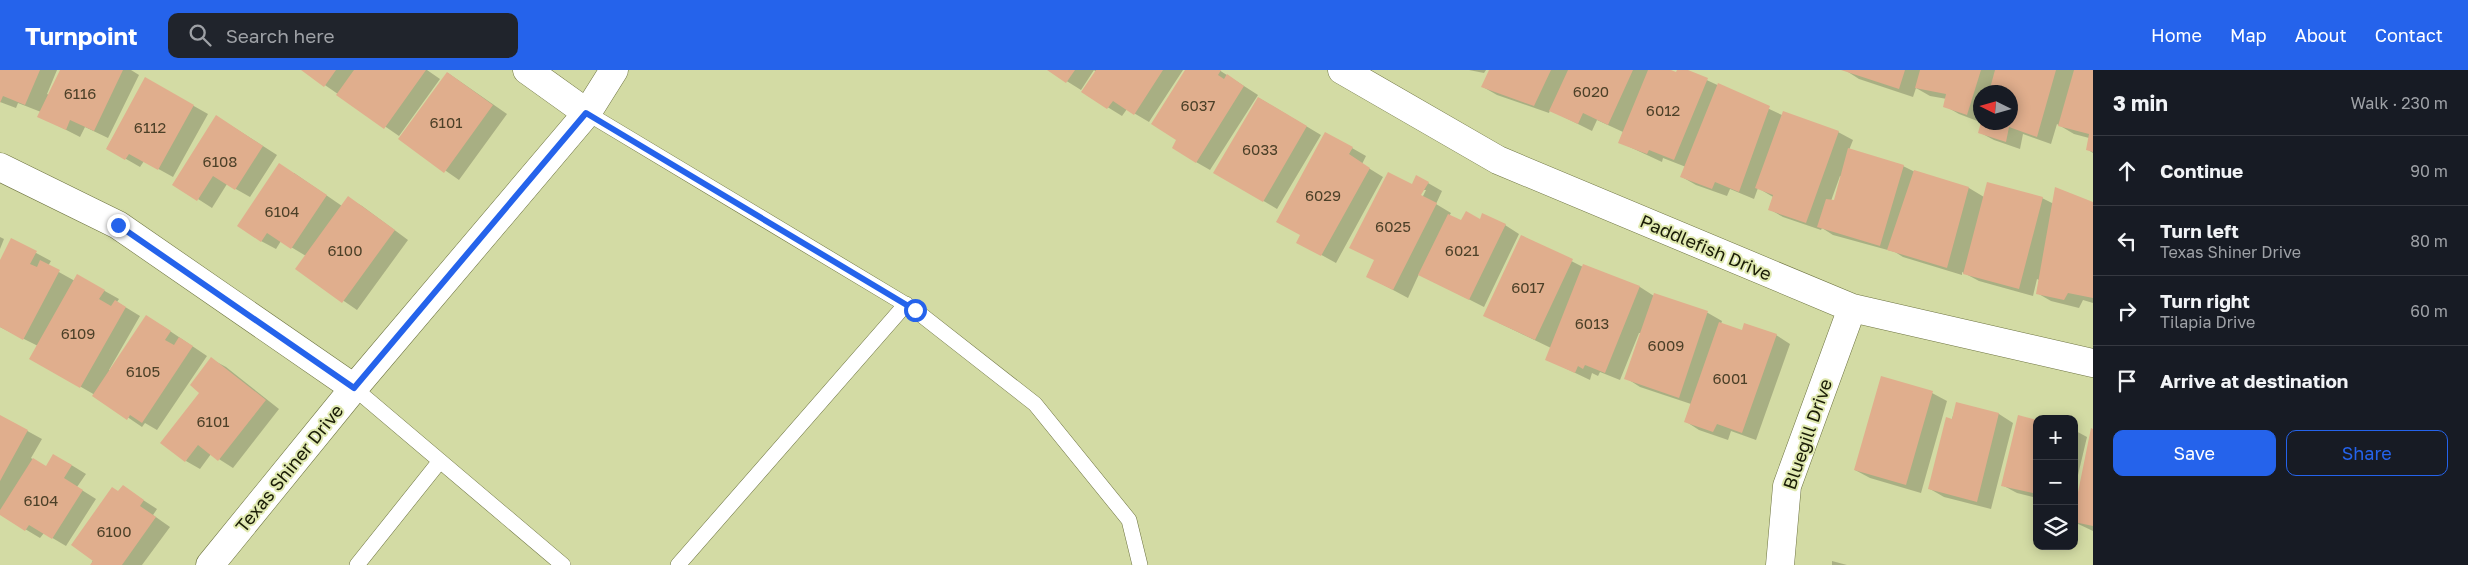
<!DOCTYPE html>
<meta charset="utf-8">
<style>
body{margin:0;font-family:"Golos Text",sans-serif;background:#20242c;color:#f1f3f6}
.controls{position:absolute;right:15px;bottom:15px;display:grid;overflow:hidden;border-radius:10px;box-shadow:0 2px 12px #0003}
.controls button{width:45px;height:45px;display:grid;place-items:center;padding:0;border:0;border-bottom:1px solid #363941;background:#171b24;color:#f1f3f6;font:25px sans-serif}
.compass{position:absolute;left:1973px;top:15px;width:45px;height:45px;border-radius:50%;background:#171b24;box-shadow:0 2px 12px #0003;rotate:275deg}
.stop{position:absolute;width:15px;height:15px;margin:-11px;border:4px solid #2563eb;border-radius:50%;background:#fff}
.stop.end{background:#2563eb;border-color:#fff;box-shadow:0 1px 5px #0008}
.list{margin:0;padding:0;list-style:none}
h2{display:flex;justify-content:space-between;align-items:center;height:65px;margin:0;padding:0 20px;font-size:21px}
h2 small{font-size:16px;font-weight:400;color:#9ea1a6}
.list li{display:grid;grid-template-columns:32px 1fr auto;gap:15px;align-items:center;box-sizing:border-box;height:70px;padding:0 20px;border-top:1px solid #363941}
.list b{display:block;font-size:19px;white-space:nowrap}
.list p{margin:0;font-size:16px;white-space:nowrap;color:#9ea1a6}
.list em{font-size:16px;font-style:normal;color:#9ea1a6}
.actions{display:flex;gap:10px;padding:15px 20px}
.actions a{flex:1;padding:11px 0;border:1px solid #2563eb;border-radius:10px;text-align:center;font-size:18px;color:#2563eb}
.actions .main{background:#2563eb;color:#fff}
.icon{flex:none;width:28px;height:28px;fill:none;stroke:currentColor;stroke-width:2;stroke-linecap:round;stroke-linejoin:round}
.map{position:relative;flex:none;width:2093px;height:495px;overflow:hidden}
header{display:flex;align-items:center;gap:30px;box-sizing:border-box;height:70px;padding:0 25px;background:#2563eb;color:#fff}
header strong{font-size:24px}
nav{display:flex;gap:28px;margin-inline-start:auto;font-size:18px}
.search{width:350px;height:45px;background:#20242c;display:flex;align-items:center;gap:12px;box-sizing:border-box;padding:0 18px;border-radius:10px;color:#9ea1a6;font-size:19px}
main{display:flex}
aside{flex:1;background:#171b24}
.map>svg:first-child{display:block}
</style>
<header>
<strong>Turnpoint</strong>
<div class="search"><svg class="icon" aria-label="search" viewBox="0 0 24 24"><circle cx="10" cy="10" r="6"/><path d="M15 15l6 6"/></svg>Search here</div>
<nav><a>Home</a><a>Map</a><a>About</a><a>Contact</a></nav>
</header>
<main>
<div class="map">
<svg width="2093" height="495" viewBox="0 0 2093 495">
<rect width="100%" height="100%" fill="#d3dba4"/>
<path fill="#0003" fill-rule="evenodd" d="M0,0H57L47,24L49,25L61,0H131L139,5L108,68L85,57L80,67L39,46L41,42L18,33L16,38L0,32Z
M303,0H427L440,9L399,66Z
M1049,0H1183L1149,52L1127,39L1122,46L1083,22L1096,2L1094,0L1081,20Z
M1187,0H1219L1258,25L1210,100L1196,92L1178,70Z
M1469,0H1486L1484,3Z
M1490,0H1667L1677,4L1679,0H1685L1782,45L1838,62L1853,70L1849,80L1903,96L1915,102L1969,118L1984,127L2042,128L2054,134H2093V233L2083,230L2079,238L2051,231L2037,223L2039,210L2037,209L2033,226L1979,211L1962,202V205L1903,187L1895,182L1833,165L1822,158L1821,160L1783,147L1769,139L1773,127L1758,118L1754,129L1730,119L1727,126L1696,115L1682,107L1686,97L1663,88L1662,92L1619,72L1623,62L1597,50L1592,61L1550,40L1549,43L1497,25L1483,17ZM1840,106L1842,107L1835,131H1831Z
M1845,0H2093V83L2087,79L2089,68L2074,64L2057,54L2051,74L2023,64L2020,79L1994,70L1979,62L2010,52V22H1980V52L1959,44L1945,36L1947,29L1930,26L1916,18L1913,27L1859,9Z
M448,3L507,44L459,110L400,69Z
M146,9L208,44L173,107L144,91L140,97L107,78Z
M1259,28L1321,65L1277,139L1215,102Z
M230,55L277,85L250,127L227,114L212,138L198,129Z
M1352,78L1366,86L1362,94L1383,107L1336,193L1298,172Z
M294,103L342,136L348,128L362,136L408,170L357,240L297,199L306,186L281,171L276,179L261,171Z
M1428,113L1442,121L1436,134L1451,143L1449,146L1462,152L1481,150L1505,155L1519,164L1484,237L1419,204L1408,228L1367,206L1412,115ZM1423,120H1426L1420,132L1417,130Z
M1522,166L1583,197L1640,217L1654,226L1708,243L1722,251L1721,254L1742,262L1776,265L1790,274L1756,370L1731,361L1728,370L1699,360L1685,351L1691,334L1640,317L1626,308L1641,263H1639L1620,310L1600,302L1598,306L1592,303L1590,310L1546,289L1551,278L1499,253Z
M0,167L4,169L0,179Z
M12,170L51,191L48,196L75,211L78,206L119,229L117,232L140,246L109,300L110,301L161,255L207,286L157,360L145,353L142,357L95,325L31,288L38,276L0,257V192Z
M211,289L226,297L279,339L233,398L211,384L200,399L186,391Z
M1932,323L1947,331L1921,423L1870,408L1855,400Z
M1957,333L1999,344L2013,353L1991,439L1944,427L1930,419Z
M0,346L42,369L31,388L46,397L68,393L86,404L77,417L96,429L66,476L44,463L40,468L0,444Z
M2037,351V428L2017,423L2002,415Z
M2074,360L2087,367L2074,422Z
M2093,360V461L2074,452Z
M123,417L157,439L153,445L170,457L142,495H91L119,422Z
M1832,491L1847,495H1832Z"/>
<path fill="#e0ae8d" d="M0,0H40L25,35L3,26L0,33Z
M60,0H123L94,61L70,50L66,60L37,47Z
M301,0H336L324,17Z
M354,0H426L384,59L336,25Z
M1047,0H1075L1066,13Z
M1096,0H1163L1134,45L1113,31L1107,39L1081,22Z
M1185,0H1221L1218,5L1224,9L1227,4L1244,16L1196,93L1172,78L1176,70L1151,54Z
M1489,0H1551L1534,36L1481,17Z
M1568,0H1633L1608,55L1583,43L1578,54L1549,41Z
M1648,0H1671L1676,2L1677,0H1688L1708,8L1674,90L1649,80L1647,84L1618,73Z
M1841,0H1905L1899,19Z
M1920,0H1981L1967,45L1943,37L1946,24L1915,18Z
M1995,0H2056L2037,67L2009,57L2006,72L1978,63L1981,52H2010V22H1989Z
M2074,0H2093V82L2086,80L2089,64L2058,56Z
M447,2L493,35L444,103L398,69Z
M145,7L194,35L158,100L129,84L125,90L106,79Z
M1718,13L1770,36L1739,122L1715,112L1712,119L1680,107Z
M1258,27L1307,56L1263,132L1213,103Z
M1783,41L1839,61L1806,153L1768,140L1773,125L1755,118Z
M216,45L263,76L235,120L213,106L197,131L172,115Z
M1325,62L1353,77L1349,84L1370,98L1321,186L1296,173L1300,165L1276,152Z
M1848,78L1904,95L1880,176L1817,157L1826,129L1834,130Z
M279,93L327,125L291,179L267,163L261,172L237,156Z
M1914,100L1969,117L1947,198L1887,180Z
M1388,102L1412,114L1416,105L1429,112L1421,125L1437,133L1393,220L1366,207L1374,190L1349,178Z
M1987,112L2043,127L2019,219L1963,204Z
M2055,117L2093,132V228L2068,223L2064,230L2036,224Z
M348,126L395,160L342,233L295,199Z
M1466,141L1480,149L1482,143L1506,154L1469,230L1418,205L1448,144L1461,150Z
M1521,165L1573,189L1535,270L1483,246Z
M11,168L37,181L30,194L37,197L40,190L60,200L23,270L0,257V190Z
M1583,194L1640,216L1605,303L1585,295L1583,299L1578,296L1575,303L1545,290Z
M77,204L105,220L99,229L111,236L115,230L126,237L80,318L29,289Z
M1654,223L1708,241L1679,328L1624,309Z
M146,245L171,261L165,270L174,275L179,267L193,276L142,353L130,345L127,350L92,326Z
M1719,252L1742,260L1744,253L1777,264L1742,363L1717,354L1713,362L1684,352Z
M211,287L266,330L218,391L198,375L185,392L160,373L199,323L190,315Z
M1881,306L1933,321L1906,415L1854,400Z
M1956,332L1999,343L1977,432L1928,419L1946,347L1952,349Z
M0,345L28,360L0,411Z
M2018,345L2037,350V424L2001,416Z
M2091,358L2093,359V456L2074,452V442Z
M53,384L72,395L64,408L83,420L52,469L29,455L25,461L0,445V440L33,388L46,396Z
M123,415L144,430L140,436L156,447L122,495H90L93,491L71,475L112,417L118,421Z"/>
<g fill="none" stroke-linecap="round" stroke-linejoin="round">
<defs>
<path id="lane" d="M587,43L915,240L1035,334L1129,450L1140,495
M354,318L563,495
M357,495L440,391
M678,495L906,234"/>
<path id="street" d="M527,0L587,43
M1342,0L1498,90L1852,238L2093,293
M0,97L118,155L354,318
M210,495L354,318L587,43L614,0
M1780,495L1787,416L1852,238"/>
</defs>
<use href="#lane" stroke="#6d7340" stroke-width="16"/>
<use href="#street" stroke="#6d7340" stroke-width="29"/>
<use href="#lane" stroke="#fff" stroke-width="15"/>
<use href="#street" stroke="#fff" stroke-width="28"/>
</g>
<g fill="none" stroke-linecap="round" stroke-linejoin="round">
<path stroke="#2563eb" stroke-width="6" d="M118,155L354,318L586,43L915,240"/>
</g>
<g text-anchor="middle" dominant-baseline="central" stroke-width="4" stroke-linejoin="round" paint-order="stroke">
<g font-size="15" fill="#4c4028">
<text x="1591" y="21">6020</text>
<text x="80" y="23">6116</text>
<text x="1198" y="35">6037</text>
<text x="1663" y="40">6012</text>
<text x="446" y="52">6101</text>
<text x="150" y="57">6112</text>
<text x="1260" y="79">6033</text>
<text x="220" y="91">6108</text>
<text x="1323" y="125">6029</text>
<text x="282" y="141">6104</text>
<text x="1393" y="156">6025</text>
<text x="345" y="180">6100</text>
<text x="1462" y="180">6021</text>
<text x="1528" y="217">6017</text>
<text x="1592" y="253">6013</text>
<text x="78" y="263">6109</text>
<text x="1666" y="275">6009</text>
<text x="143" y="301">6105</text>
<text x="1730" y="308">6001</text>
<text x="213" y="351">6101</text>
<text x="41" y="430">6104</text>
<text x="114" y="461">6100</text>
</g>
<g font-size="18" fill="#1a1c07" stroke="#e0e9b0">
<text transform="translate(1706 177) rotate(23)">Paddlefish Drive</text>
<text transform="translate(1807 364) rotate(-71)">Bluegill Drive</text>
<text transform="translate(289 398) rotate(-51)">Texas Shiner Drive</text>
</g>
</g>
</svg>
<div class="controls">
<button>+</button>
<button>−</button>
<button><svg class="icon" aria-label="layers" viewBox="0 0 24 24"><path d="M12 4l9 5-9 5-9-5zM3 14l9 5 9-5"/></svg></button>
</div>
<svg class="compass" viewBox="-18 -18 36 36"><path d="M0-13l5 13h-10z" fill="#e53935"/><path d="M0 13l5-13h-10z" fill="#9ea1a6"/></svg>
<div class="stop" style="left:915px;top:240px"></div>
<div class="stop end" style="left:118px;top:155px"></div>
</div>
<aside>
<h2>3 min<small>Walk · 230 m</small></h2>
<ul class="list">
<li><svg class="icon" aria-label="ahead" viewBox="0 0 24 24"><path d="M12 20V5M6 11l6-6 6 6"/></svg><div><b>Continue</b></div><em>90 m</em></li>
<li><svg class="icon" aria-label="left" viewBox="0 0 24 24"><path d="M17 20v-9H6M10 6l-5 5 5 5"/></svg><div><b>Turn left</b><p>Texas Shiner Drive</p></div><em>80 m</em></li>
<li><svg class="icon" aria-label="right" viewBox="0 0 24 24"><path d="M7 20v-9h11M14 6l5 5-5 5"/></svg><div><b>Turn right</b><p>Tilapia Drive</p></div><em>60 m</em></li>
<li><svg class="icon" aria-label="arrive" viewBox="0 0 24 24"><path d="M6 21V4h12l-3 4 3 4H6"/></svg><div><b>Arrive at destination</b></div></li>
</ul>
<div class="actions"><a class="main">Save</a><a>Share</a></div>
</aside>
</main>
